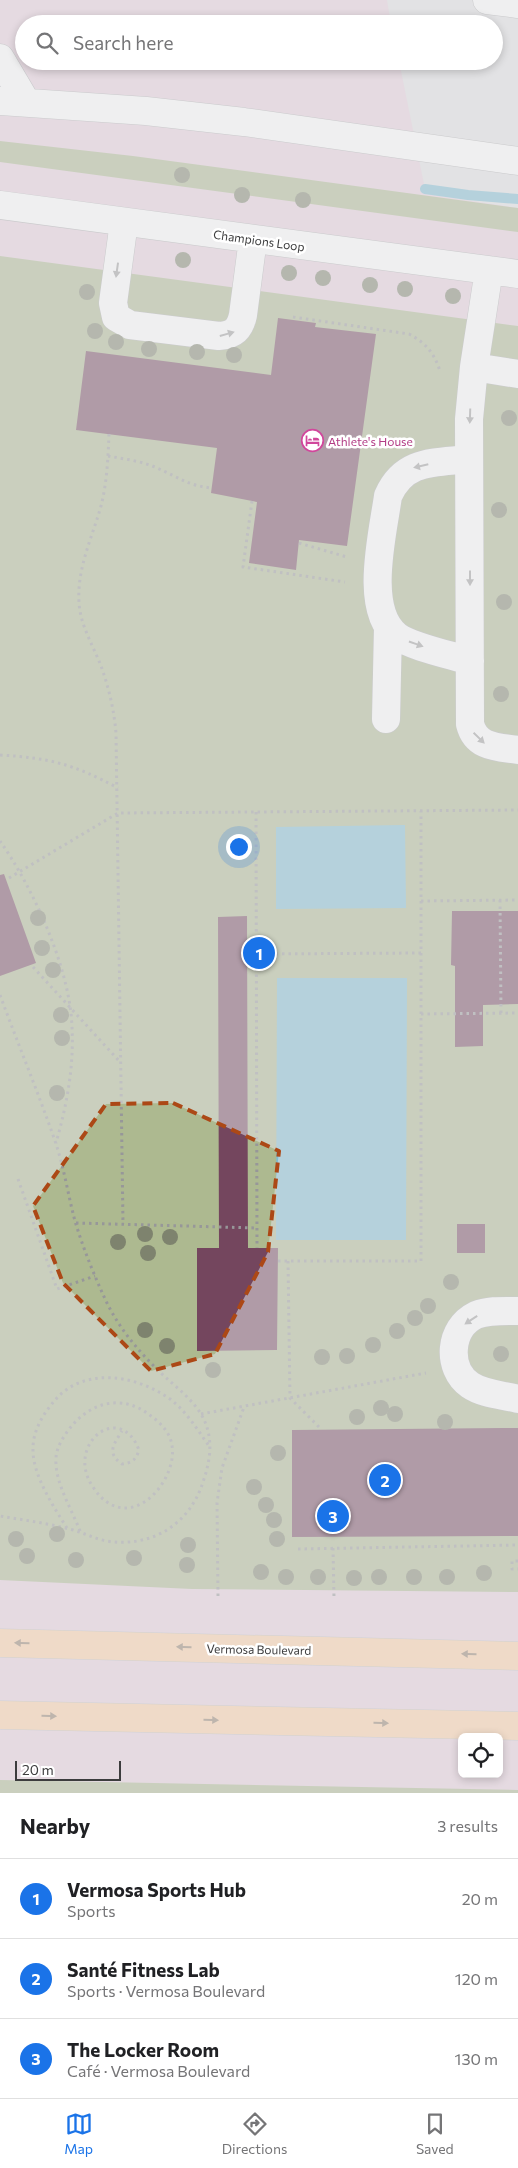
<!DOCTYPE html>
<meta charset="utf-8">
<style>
body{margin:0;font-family:Commissioner,sans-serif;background:#f2f2f2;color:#202124}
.controls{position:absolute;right:15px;bottom:15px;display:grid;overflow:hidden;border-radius:8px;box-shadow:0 2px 8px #0003}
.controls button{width:45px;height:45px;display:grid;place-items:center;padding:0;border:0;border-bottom:1px solid #e0e0e0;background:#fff;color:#202124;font:25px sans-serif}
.scale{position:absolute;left:15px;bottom:12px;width:106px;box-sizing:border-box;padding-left:5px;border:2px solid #3c3c3d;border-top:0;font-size:14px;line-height:18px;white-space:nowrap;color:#3c3c3d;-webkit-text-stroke:4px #fff;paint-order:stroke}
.you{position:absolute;left:238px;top:846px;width:18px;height:18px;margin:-12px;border:4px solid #fff;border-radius:50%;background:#1a73e8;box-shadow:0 0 0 8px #1a73e833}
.badge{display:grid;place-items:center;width:32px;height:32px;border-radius:50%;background:#1a73e8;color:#fff;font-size:16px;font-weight:700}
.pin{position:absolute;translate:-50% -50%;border:2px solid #fff;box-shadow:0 1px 5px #0006}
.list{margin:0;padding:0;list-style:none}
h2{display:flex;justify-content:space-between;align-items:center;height:65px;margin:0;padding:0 20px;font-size:21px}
h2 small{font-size:16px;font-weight:400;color:#757577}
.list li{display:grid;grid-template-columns:32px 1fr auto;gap:15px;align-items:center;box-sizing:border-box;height:80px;padding:0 20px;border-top:1px solid #e0e0e0}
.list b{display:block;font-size:19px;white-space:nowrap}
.list p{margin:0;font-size:16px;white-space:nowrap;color:#757577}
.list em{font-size:16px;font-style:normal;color:#757577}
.icon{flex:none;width:28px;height:28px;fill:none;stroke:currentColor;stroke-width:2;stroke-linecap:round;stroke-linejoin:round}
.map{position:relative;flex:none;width:518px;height:1793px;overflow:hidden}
.search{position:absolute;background:#fff;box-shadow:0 2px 8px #0003;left:15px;right:15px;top:15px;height:55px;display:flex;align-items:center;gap:12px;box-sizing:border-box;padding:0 18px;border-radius:28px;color:#757577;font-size:19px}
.sheet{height:305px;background:#fff}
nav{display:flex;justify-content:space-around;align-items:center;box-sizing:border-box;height:70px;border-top:1px solid #e0e0e0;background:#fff;font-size:14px;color:#757577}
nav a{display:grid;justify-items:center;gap:2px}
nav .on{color:#1a73e8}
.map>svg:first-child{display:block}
</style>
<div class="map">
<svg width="518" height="1793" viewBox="0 0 518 1793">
<rect width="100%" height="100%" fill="#e2e2e4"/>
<path fill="#e8d1de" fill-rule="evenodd" d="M0,0H387L391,24H24V61H399L426,194L518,208V1793H0ZM462,1737H499V1774H462Z"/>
<path fill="#adb990" d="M0,141L133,156L518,208V232L0,162Z
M0,256L518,326V1592L192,1589L0,1580Z
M0,1780L518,1790V1793H0Z"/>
<path fill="#7ebdd3" d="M405,825L406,908L276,909V827Z
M277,978H407L406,1240H276Z"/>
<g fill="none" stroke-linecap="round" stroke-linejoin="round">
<path stroke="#7ebdd3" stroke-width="10" d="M425,189L468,195L518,199"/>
</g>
<path fill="#74465e" d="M278,318L316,323L315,327L376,334L347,546L299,540L296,570L249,563L257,502L211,493L217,448L76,430L86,351L271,375Z
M4,874L36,963L0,976V875Z
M452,911H518V1004L483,1005V1046L455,1047V966L451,965Z
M247,916L248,1248H278L277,1350L197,1351V1248H219L218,917Z
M457,1224H485V1253H457Z
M502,1428H518V1536L292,1537V1430Z"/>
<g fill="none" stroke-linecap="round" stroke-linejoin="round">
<defs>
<path id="minor" d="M487,0L518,4
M0,58L26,102
M0,101L146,111L244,122L518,161
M0,205L518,274
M124,222L113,303L116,317L130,325L219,336C234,335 240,329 243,315L253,239
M489,270L474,367L469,419L470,724C476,748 498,747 518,750
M474,367L518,374
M469,459C435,463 404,459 388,496C383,533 363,610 397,636C412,647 451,655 470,661
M386,719L388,628
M518,1311C504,1311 489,1310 476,1315C449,1328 446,1368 470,1385C483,1394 503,1395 518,1399"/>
<path id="major" d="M0,1643L518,1656
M0,1715L518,1726"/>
</defs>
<use href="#minor" stroke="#afafb1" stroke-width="29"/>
<use href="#major" stroke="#bdbdbd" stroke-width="29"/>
<path stroke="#979799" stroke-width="3" stroke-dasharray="2.5 4" stroke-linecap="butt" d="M293,317L409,334C426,343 434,353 440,371
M109,434C108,458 107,483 101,506C92,538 77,568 79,602C80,625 93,645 101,666C109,688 114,710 116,733L123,1224
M108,456C124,459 142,461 157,468C178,477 189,486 212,488
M252,501L243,567L345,582
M299,543L347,557
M0,755C50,758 73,764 118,788
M256,812L257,1248
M0,841C33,888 70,968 72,1027C74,1067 67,1104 56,1143
M9,878L118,813L518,810
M500,900L501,1013
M421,901L518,900
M256,954L421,953
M33,967L121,1063
M0,995C18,1044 38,1092 55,1141C64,1167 68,1195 75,1221C83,1248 94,1275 106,1301C120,1330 140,1353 163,1375C176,1387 191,1398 201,1414C214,1436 211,1459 203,1482C189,1526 150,1548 106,1541C93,1538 82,1532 69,1529C46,1523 23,1520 0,1516
M421,1014L518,1013
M18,1179L57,1289L95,1276
M76,1223L257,1228
M278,1261H421V811
M288,1261L290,1398L321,1429
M201,1414L426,1373
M67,1528C53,1506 32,1474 33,1448C33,1430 44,1413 55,1400C85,1366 136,1375 170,1399C186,1411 197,1429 209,1446
M80,1531C72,1510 57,1486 56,1464C55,1453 59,1444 65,1435C85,1404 120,1391 151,1416C161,1423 171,1434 172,1446C177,1475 144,1520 112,1505C104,1501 98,1495 93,1487C64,1445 120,1400 139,1450C136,1460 132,1463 122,1464C106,1453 114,1444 122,1431
M333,1548L334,1598
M298,1549L518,1545
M518,1561H512V1569H518
M218,1596L217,1503L222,1468L244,1407"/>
<use href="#minor" stroke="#fff" stroke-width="28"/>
<use href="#major" stroke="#fed1a6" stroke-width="28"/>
</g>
<g fill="#7e836e">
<circle cx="182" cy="175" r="8"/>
<circle cx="242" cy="195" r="8"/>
<circle cx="303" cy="200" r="8"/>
<circle cx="183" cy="260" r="8"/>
<circle cx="289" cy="273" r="8"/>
<circle cx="323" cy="278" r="8"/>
<circle cx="370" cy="285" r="8"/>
<circle cx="405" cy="289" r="8"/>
<circle cx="87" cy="292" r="8"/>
<circle cx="453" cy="296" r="8"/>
<circle cx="95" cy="331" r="8"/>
<circle cx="116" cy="342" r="8"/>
<circle cx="149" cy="349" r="8"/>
<circle cx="197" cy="352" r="8"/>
<circle cx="234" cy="355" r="8"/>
<circle cx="509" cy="418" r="8"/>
<circle cx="499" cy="510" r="8"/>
<circle cx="504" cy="602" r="8"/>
<circle cx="501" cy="694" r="8"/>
<circle cx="38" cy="918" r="8"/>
<circle cx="42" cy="948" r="8"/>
<circle cx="53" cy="970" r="8"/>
<circle cx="61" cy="1015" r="8"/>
<circle cx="62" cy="1038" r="8"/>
<circle cx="57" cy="1093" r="8"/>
<circle cx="145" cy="1234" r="8"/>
<circle cx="170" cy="1237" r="8"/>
<circle cx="118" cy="1242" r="8"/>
<circle cx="148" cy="1253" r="8"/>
<circle cx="451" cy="1282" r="8"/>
<circle cx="428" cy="1306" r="8"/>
<circle cx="415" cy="1318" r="8"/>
<circle cx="145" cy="1330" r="8"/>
<circle cx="397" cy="1331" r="8"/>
<circle cx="373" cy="1345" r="8"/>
<circle cx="167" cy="1346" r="8"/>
<circle cx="501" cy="1354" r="8"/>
<circle cx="347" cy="1356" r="8"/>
<circle cx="322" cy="1357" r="8"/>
<circle cx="213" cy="1370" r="8"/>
<circle cx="381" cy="1408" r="8"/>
<circle cx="395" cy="1414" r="8"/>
<circle cx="357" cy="1417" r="8"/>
<circle cx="445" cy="1422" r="8"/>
<circle cx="278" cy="1453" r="8"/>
<circle cx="254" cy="1487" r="8"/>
<circle cx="266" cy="1505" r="8"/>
<circle cx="274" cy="1520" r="8"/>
<circle cx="57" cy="1534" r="8"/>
<circle cx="16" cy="1539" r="8"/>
<circle cx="277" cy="1539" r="8"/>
<circle cx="188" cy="1545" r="8"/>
<circle cx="27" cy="1556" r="8"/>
<circle cx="134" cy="1558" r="8"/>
<circle cx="76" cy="1560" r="8"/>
<circle cx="187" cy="1565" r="8"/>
<circle cx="261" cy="1572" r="8"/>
<circle cx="484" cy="1573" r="8"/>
<circle cx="286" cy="1577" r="8"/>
<circle cx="318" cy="1577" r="8"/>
<circle cx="379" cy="1577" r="8"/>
<circle cx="414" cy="1577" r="8"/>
<circle cx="447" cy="1577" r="8"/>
<circle cx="354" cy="1578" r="8"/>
</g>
<defs><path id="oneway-solid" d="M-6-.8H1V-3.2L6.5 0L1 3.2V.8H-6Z" transform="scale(1.25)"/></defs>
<g fill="#9e9e9e">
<use href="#oneway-solid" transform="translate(117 270) rotate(98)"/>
<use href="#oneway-solid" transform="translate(227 334) rotate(-16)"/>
<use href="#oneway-solid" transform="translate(470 416) rotate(92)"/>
<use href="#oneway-solid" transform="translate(421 466) rotate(167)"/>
<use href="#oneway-solid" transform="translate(470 578) rotate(90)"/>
<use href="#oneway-solid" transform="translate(416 644) rotate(19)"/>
<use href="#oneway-solid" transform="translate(479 738) rotate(44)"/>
<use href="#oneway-solid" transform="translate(471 1320) rotate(146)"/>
</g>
<g fill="#937f6c">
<use href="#oneway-solid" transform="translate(22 1643) rotate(-179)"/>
<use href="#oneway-solid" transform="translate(184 1647) rotate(-179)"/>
<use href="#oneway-solid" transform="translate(469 1654) rotate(-179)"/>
<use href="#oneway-solid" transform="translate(49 1716) rotate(1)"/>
<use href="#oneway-solid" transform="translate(211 1720) rotate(1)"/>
<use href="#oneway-solid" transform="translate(381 1723) rotate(1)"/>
</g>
<path d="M0 0H518V1793H0ZM173,1103L279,1151L268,1252L215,1354L151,1371L63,1283L33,1206L106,1104Z" fill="#e2e2e4" fill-opacity=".55" fill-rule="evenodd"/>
<path fill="none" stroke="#ac4816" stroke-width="4" stroke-dasharray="10 6" stroke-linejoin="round" d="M173,1103L279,1151L268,1252L215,1354L151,1371L63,1283L33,1206L106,1104Z"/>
<defs>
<symbol id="hotel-ring" viewBox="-11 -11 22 22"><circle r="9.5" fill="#fff" stroke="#d1479c" stroke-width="1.5"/><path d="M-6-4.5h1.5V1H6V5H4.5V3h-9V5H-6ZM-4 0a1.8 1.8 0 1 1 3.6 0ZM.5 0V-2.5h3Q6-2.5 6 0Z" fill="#d1479c"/></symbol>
</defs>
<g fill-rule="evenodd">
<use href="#hotel-ring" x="300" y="428" width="25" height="25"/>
</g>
<g text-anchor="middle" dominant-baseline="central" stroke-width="5" stroke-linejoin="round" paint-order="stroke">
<g font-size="12" fill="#3c3c3d" stroke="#fff">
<text transform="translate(259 240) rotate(8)">Champions Loop</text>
<text transform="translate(259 1649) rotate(1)">Vermosa Boulevard</text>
</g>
<g font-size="12" fill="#b23c85" stroke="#fff" text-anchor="start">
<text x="328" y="441">Athlete's House</text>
</g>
</g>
</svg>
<div class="controls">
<button><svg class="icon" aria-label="locate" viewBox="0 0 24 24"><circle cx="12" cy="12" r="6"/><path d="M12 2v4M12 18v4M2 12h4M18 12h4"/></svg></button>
</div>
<div class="scale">20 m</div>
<div class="you"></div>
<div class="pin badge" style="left:259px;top:953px">1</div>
<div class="pin badge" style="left:385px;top:1480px">2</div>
<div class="pin badge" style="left:333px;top:1516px">3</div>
<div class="search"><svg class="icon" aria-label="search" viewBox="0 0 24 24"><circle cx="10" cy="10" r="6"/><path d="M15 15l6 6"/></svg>Search here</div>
</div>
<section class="sheet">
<h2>Nearby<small>3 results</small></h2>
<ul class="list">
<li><span class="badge">1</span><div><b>Vermosa Sports Hub</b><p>Sports</p></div><em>20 m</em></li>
<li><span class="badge">2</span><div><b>Santé Fitness Lab</b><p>Sports · Vermosa Boulevard</p></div><em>120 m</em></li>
<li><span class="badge">3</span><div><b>The Locker Room</b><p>Café · Vermosa Boulevard</p></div><em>130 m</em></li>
</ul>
</section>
<nav>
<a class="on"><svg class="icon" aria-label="map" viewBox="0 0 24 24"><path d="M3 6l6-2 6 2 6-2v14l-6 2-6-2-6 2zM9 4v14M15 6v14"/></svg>Map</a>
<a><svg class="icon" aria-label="directions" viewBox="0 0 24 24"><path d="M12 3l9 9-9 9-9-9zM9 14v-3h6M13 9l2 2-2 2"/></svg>Directions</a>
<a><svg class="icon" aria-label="saved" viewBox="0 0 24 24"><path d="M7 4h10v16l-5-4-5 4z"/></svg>Saved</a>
</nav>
